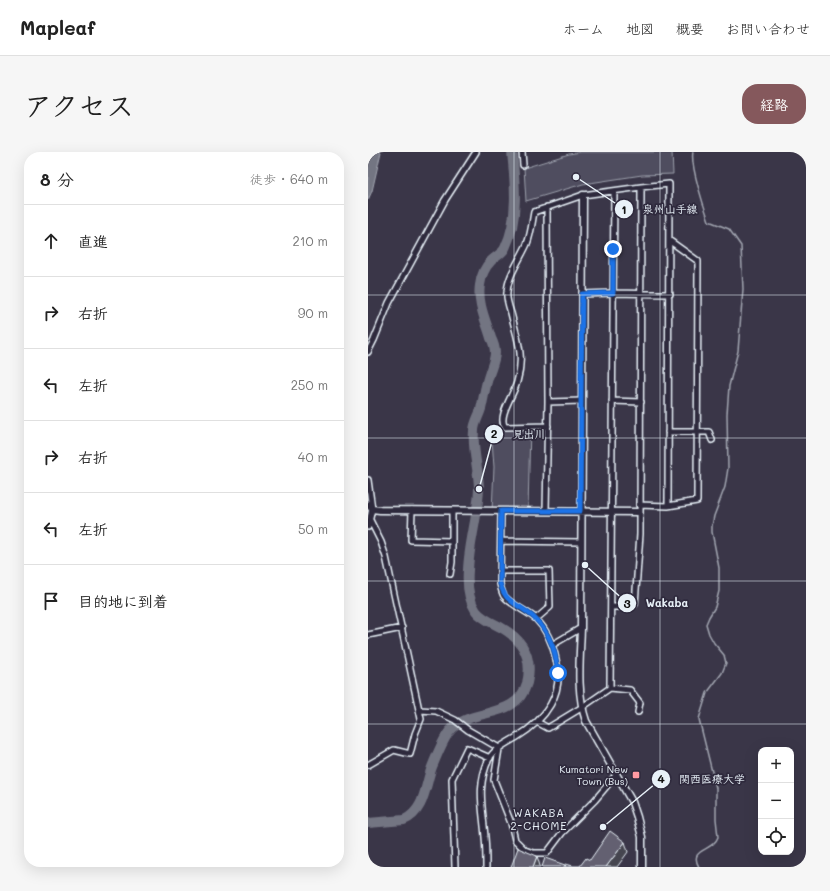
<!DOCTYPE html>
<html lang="ja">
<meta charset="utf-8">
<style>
body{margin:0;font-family:Mali,"Klee One",sans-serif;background:#f6f6f6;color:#222}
.controls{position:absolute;right:12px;bottom:12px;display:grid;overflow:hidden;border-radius:8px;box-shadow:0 4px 16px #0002}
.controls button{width:36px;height:36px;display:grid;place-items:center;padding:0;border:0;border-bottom:1px solid #e0e0e0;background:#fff;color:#222;font:20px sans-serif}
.stop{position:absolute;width:12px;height:12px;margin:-9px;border:3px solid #1a73e8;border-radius:50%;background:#fff}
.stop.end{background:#1a73e8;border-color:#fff;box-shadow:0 1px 4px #0008}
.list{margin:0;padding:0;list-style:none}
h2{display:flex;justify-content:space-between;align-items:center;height:52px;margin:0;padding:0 16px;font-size:17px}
h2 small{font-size:13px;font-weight:400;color:#767676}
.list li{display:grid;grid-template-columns:26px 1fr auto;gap:12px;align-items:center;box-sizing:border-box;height:72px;padding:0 16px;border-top:1px solid #e0e0e0}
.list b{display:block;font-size:15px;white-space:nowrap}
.list em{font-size:13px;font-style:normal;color:#767676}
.icon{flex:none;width:22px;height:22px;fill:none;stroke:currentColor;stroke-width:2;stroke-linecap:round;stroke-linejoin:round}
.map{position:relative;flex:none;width:438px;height:715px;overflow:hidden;border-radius:16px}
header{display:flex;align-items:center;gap:24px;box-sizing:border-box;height:56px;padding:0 20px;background:#fff;border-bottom:1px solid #e0e0e0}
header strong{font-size:19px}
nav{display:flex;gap:22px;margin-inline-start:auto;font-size:14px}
.intro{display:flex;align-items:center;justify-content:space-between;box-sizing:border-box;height:96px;padding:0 24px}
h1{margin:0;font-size:28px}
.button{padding:10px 18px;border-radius:16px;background:#85585c;color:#fff;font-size:14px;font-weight:700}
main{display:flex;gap:24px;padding:0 24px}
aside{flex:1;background:#fff;border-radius:16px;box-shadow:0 4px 16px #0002}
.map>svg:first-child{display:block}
</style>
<header>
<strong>Mapleaf</strong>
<nav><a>ホーム</a><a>地図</a><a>概要</a><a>お問い合わせ</a></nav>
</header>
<div class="intro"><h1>アクセス</h1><a class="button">経路</a></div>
<main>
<aside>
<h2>8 分<small>徒歩 · 640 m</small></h2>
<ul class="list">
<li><svg class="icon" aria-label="ahead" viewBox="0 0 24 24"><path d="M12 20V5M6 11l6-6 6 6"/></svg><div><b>直進</b></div><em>210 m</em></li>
<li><svg class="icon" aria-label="right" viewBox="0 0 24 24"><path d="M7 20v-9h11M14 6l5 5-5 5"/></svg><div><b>右折</b></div><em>90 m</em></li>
<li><svg class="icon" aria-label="left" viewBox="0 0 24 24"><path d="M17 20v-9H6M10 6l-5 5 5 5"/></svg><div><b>左折</b></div><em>250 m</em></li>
<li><svg class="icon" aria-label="right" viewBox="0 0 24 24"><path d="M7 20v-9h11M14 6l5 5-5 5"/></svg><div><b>右折</b></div><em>40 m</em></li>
<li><svg class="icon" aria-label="left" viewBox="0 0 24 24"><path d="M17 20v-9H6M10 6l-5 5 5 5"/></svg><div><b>左折</b></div><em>50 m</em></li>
<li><svg class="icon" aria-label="arrive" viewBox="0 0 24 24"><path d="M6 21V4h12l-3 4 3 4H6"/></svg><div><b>目的地に到着</b></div></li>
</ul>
</aside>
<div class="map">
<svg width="438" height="715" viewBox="0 0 438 715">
<rect width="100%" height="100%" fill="#3a3648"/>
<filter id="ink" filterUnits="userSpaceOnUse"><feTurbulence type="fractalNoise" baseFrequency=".025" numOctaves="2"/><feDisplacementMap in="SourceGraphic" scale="8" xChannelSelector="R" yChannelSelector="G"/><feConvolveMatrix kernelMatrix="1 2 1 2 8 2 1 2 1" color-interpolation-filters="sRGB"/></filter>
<g filter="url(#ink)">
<path fill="#504e5f" stroke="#9ca0ac" d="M213,0H304L305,22L274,23L215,32L158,49L156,16L201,2Z
M162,274L160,359H124L126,315L124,288L127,280L137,275Z"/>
<path fill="#737482" stroke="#a2a6b1" d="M0,0H13L4,39L0,48Z"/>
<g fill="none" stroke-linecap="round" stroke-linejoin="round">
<path stroke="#a2a6b1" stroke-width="1.5" d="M325,0C322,13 336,55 341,69L361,77L373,94L375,137L370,199L361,234L359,262L360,316L357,335L346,364L344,374V380L351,416V439L347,455L341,465L338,472L341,482L346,491L356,503L358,511L354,521L339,541L331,567L348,636V667L350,685C345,700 320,696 331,715"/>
<path stroke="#737482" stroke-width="10" d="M0,671L36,668C57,659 57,633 64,615C68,605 75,588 81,580C103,553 148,570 159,531C165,506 155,488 134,476C125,471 114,467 108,459C100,447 99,431 100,418C101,391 110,364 111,337C111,318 104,298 106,279C106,271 111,264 113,257C116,245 117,234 121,223C123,216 127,208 127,201C127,196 125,190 123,186C118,169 109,151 112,133C113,125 117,115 123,109C128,104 134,102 137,96C151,68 147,29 144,0"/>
<defs>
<path id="minor" d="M154,0L155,13
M214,142L245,141L302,142
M0,200L6,188L21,151L77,48L108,0
M244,249L273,250
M180,250L214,249
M180,274L137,275C129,265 146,242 149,230C157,204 149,186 143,161C141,155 138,147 139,140C140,123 152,108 159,92C163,82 164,71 166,60L215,43L273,35L301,32L300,354
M300,280H341L344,288
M0,328L4,357L0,375
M271,353L300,354L329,349L330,109L302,89
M44,358L43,388L84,389
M178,359L180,250L179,55
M133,389L212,390
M132,419H181L182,455L168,467
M82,422L84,410V359
M243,455H263L267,452L272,382L273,35
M0,483L34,476
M184,493L213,476
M242,536L246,39
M52,558L68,559L87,568L100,578L131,596
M169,570L180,576L213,556L242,536L262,538L272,551L270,560
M131,597L126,628L143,671L147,688L157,698L165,701H179L194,681L227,648L248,623
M0,613L26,598L42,602L47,582L53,567L18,405L13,390L2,368
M87,715L84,627L99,596L122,606
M118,715C118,705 118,695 117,685C115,657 108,634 121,607C126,597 139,591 149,585C177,568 197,542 188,507C185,493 179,478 168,467C159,459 143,453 136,444C134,441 133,436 132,432L133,359"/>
<path id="tertiary" d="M215,43L213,476C212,507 208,540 218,569L264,650L269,665L274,685V715
M0,353L4,357L12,358L271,360"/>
</defs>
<use href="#minor" stroke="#e8f1f8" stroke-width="8"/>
<use href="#tertiary" stroke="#e8f1f8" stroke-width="9"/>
<use href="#minor" stroke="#2f2a3d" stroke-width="5"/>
<use href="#tertiary" stroke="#2f2a3d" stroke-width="6"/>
</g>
<path fill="#45444f" stroke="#e8f1f8" d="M257,690L260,700L249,715H238Z
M169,704L172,714V715H165Z"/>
<path fill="#636171" stroke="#e8f1f8" d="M242,679L257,690L238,715H197L198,712L205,714H212L218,706L222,708Z
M150,696L169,704L165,715H143Z
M177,706L197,713L196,715H174Z"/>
</g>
<g fill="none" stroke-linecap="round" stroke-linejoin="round" filter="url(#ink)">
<path stroke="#1a73e8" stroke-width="5" d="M190,521C188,497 179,474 159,460C145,449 139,451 132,432L133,359H212L214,142L245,141V97"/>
</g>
<path fill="none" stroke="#e8f1f8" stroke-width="1" stroke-opacity="0.55" d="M146,0V715M292,0V715M0,143H438M0,286H438M0,429H438M0,572H438"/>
<rect fill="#ff9aa2" stroke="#2f2a3d" stroke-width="1.5" x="264" y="619" width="8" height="8" rx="2"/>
<g text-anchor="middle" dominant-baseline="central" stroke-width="3.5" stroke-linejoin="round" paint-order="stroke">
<g font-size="10" fill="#e8f1f8" stroke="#2f2a3d" text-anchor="end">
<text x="260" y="617">Kumatori New<tspan x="260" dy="12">Town (Bus)</tspan></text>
</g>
<g font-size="11" letter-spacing="1" fill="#e8f1f8" stroke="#2f2a3d">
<text x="171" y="660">WAKABA<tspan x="171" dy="13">2-CHOME</tspan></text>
</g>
</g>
<path fill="none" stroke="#e8f1f8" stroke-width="1.5" d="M208 25L256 57M111 337L126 282M217 413L259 451M235 675L293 627"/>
<g fill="#e8f1f8" stroke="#2f2a3d" stroke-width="1.5">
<circle cx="208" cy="25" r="4"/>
<circle cx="111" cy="337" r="4"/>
<circle cx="217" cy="413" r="4"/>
<circle cx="235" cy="675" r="4"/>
<circle cx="256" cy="57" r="10"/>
<circle cx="126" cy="282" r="10"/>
<circle cx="259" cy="451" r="10"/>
<circle cx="293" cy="627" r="10"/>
</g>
<g font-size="12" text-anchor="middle" font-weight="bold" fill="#111">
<text x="256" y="62">1</text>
<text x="126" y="286">2</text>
<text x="259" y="456">3</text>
<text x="293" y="631">4</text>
</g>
<g font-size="11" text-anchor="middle" font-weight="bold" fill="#e8f1f8" stroke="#2f2a3d" stroke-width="3.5" stroke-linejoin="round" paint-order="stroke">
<text x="302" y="61">泉州山手線</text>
<text x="161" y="286">見出川</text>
<text x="299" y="455">Wakaba</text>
<text x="344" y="631">関西医療大学</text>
</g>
</svg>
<div class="controls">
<button>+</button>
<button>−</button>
<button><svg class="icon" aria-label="locate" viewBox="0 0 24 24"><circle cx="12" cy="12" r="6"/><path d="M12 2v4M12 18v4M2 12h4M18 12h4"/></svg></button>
</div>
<div class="stop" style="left:190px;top:521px"></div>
<div class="stop end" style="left:245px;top:97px"></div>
</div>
</main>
